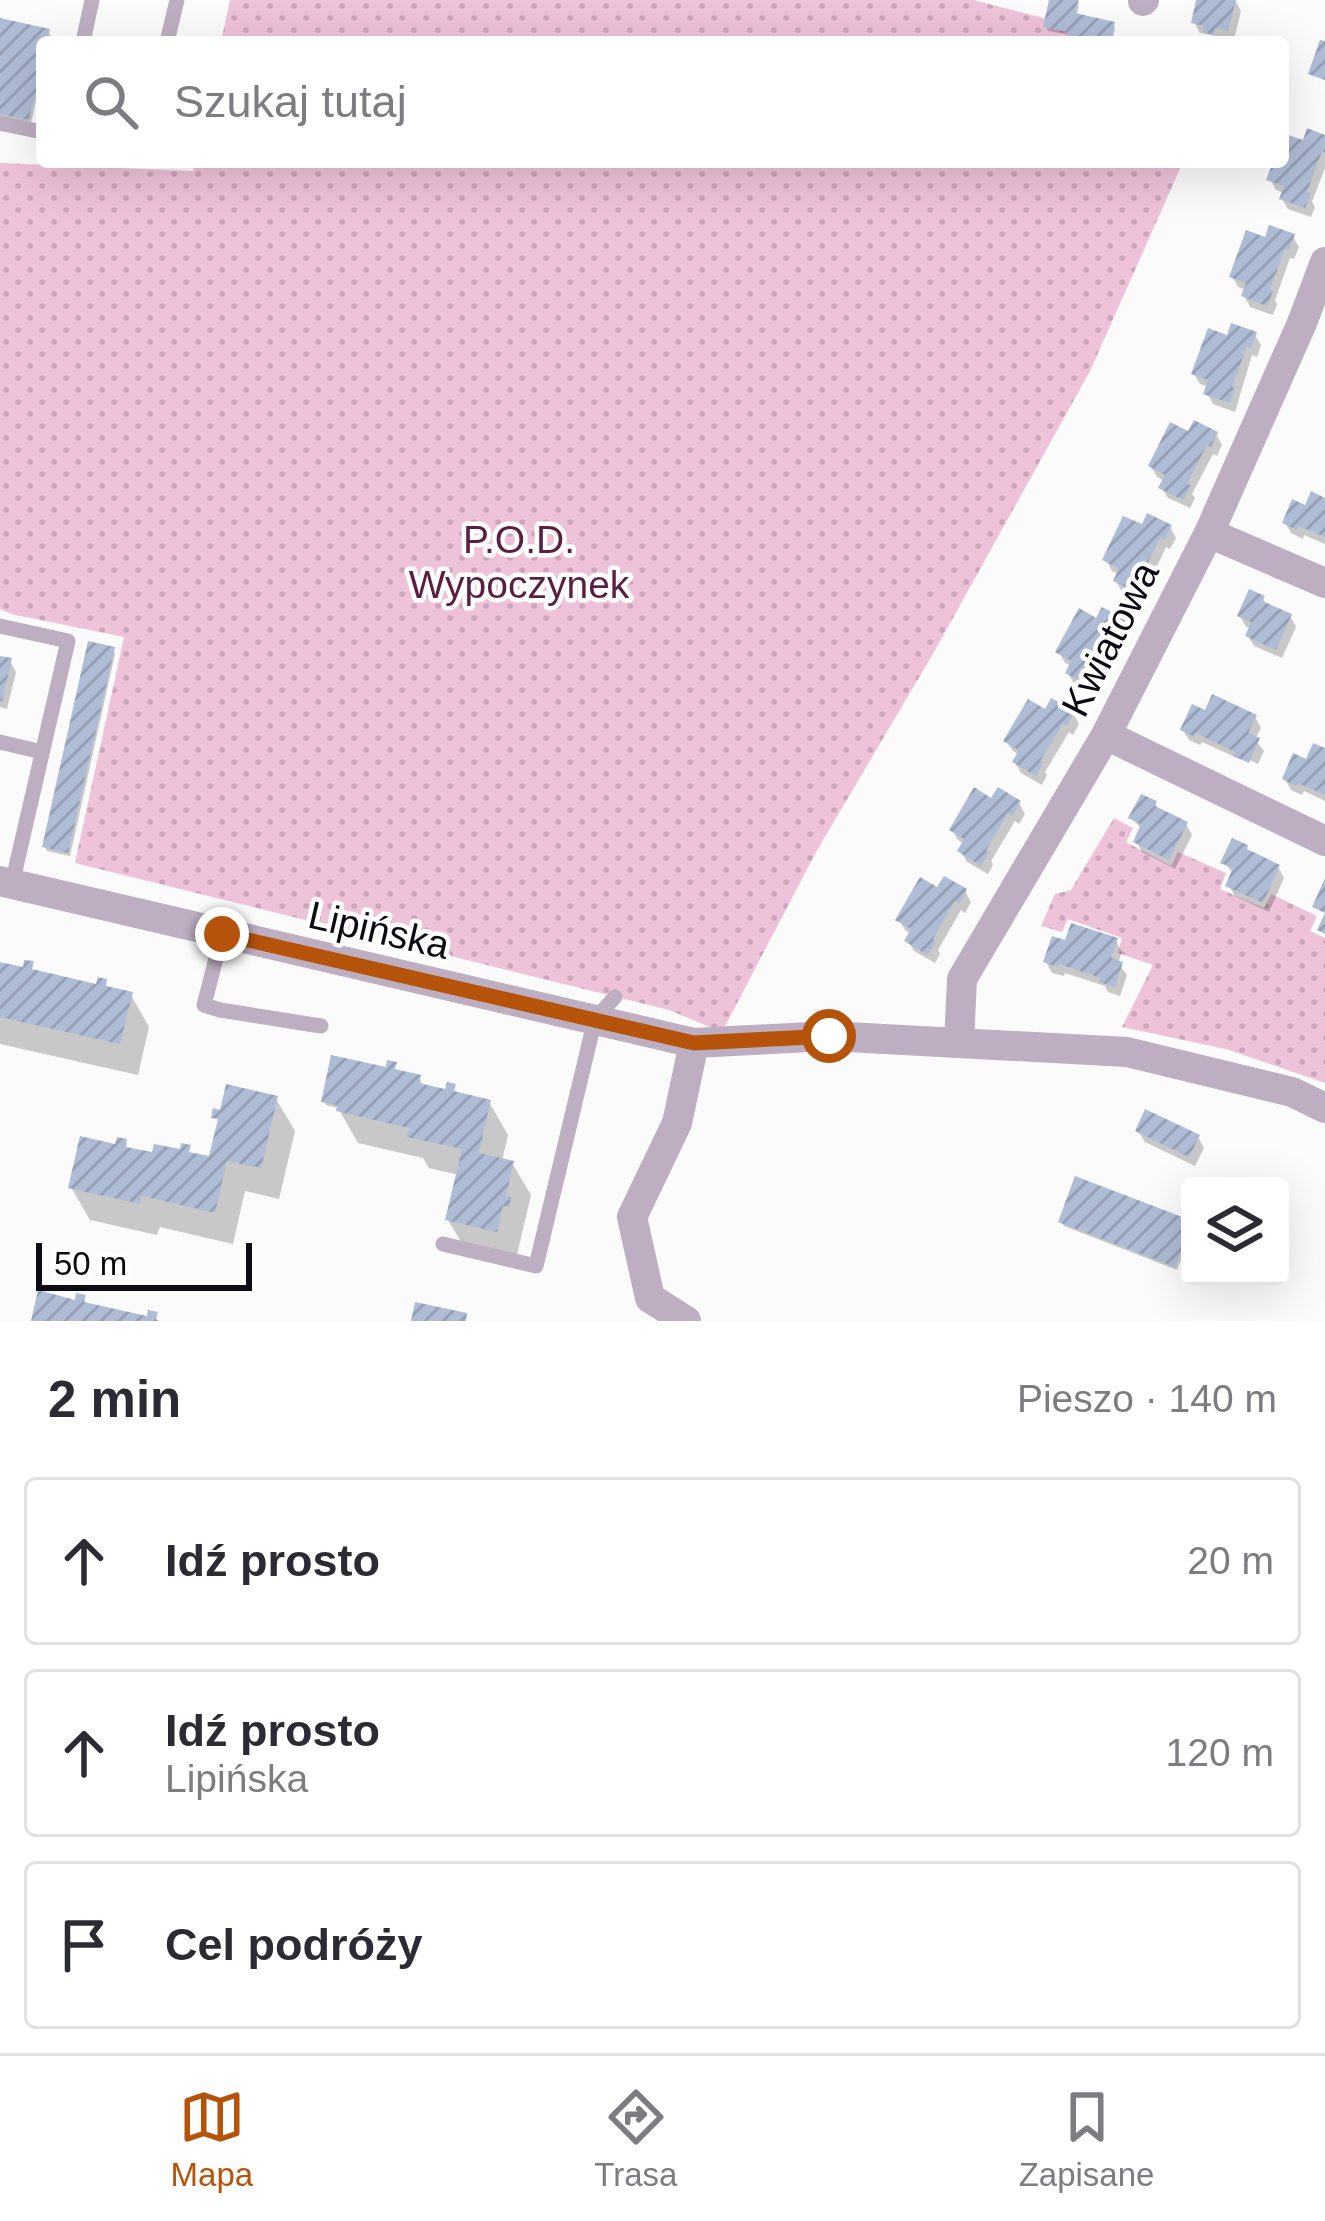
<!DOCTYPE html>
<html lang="pl">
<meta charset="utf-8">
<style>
body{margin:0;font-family:Arial,sans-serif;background:#f2f2f3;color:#2b2b33}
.controls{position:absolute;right:36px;bottom:36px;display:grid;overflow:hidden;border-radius:12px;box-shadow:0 12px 48px #0002}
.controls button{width:108px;height:108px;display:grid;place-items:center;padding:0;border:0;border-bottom:3px solid #e1e1e2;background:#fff;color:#2b2b33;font:60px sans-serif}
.scale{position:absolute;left:36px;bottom:30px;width:216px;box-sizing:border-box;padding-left:12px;border:6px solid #0c0b14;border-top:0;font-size:33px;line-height:42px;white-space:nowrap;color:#0c0b14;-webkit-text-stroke:9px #fff;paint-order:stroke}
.stop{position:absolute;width:36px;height:36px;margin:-27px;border:9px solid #b45309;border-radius:50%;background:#fff}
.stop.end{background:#b45309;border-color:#fff;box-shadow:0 3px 12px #0008}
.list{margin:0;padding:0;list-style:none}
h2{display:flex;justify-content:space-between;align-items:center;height:156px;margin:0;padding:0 48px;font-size:51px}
h2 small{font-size:39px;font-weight:400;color:#7c7c81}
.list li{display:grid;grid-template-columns:78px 1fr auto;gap:36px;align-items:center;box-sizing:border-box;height:168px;margin:0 24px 24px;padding:0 24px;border:3px solid #e1e1e2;border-radius:12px}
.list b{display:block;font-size:45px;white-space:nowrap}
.list p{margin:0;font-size:39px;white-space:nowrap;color:#7c7c81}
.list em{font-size:39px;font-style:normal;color:#7c7c81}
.icon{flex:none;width:66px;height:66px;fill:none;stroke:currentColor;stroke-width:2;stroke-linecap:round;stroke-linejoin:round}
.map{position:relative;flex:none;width:1325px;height:1321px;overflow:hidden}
.search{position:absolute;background:#fff;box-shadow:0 12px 48px #0002;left:36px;right:36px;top:36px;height:132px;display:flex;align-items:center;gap:30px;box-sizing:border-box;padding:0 42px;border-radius:12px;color:#7c7c81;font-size:45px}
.sheet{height:732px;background:#fff}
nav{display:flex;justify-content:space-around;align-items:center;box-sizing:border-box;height:168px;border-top:3px solid #e1e1e2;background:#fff;font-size:33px;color:#7c7c81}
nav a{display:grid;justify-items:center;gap:6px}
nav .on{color:#b45309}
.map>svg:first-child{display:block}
</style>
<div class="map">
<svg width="1325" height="1321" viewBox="0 0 1325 1321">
<defs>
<pattern id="grass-dots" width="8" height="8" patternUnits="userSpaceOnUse" patternTransform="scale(3)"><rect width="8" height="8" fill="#eec2d9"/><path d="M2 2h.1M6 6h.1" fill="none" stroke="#cba5b9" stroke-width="1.8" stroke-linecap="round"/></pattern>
<pattern id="building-hatch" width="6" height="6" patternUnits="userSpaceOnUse" patternTransform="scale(3)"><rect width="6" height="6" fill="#afbcd5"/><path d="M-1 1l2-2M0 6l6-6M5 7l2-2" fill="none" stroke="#95a0b6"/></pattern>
</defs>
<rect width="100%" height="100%" fill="#fbfbfb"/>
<path fill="url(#grass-dots)" d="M230,0H973L1137,42H221Z
M195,162H1183L1090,371L934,652L816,852L722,1032L669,1010L75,863L124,637L11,614L0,609V163L193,171Z
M1114,818L1133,828L1126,842L1171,866L1178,852L1226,873L1220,889L1264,908L1271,894L1317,916L1310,931L1325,938V1083L1226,1049L1122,1027L1153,965L1118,953L1122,938L1068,919L1062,932L1041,926L1055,894L1071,890Z"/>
<path fill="#0003" d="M1052,0H1079L1077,16L1113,24L1115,29L1112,42H1079L1073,41L1070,35L1048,31L1046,27Z
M1200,0H1235L1241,11L1234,40L1200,33L1194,22Z
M0,21L48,32L51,36L50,42H42V75L31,123L0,116Z
M1325,138V168L1312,202L1315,207L1311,217L1288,209L1282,199L1284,193L1276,190L1270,179L1276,162H1283V144H1305Z
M1293,237L1299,247L1294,259L1290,258L1275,300L1277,304L1273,315L1250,307L1244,296L1246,290L1238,287L1232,276L1267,241Z
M1255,335L1261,345L1257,357L1252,355L1235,412L1213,404L1207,393L1209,387L1200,384L1194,374L1229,338Z
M1216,434L1222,445L1217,456L1213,454L1192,494L1195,498L1190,508L1168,498L1161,487L1165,481L1157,477L1151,466L1190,435Z
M1325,501V544L1304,535L1303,539L1291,533L1285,523Z
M1170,527L1176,538L1170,549L1166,547L1147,588L1149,592L1144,602L1122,592L1116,581L1119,574L1112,571L1106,560L1143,528Z
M1263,598L1267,606L1290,616L1296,627L1282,658L1254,646L1248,636L1251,628L1246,627L1240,616Z
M1098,622H1124L1130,632L1125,643L1120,641L1099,681L1101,685L1096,695L1074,684L1068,673L1072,666L1065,663L1059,652Z
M113,649L115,654L70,856L47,851L45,847Z
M0,659L10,661L16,672L7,709L0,707Z
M1046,713H1073L1079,724L1073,735L1069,732L1045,772L1047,775L1042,785L1021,773L1015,762L1019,755L1013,751L1006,741Z
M1206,714L1255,717L1261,728L1255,740L1264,751L1258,764L1237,754V758L1202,742L1200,745L1189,740L1183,730Z
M1325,751V801L1304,791L1302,795L1291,790L1285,779Z
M992,802L1019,803L1025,814L1019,824L1015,821L991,861L993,865L988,874L967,862L961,851L965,844L958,840L952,830Z
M1155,804L1159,811L1186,824L1192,835L1175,869L1142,852L1136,841L1142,830L1132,818Z
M1250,855L1278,867L1284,878L1269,912L1235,896L1229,886L1234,875L1224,862Z
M938,891H965L971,902L965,913L961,910L938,950L940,954L935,963L914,951L908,941L911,934L905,930L899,920Z
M1116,941L1122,952L1118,963L1127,975L1120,996L1108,992L1105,986L1065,973L1064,976L1052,973L1046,962L1067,944Z
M0,965L131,995L149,1027L138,1075L0,1044Z
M419,1078L425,1088L489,1102L508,1135L502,1161L512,1163L531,1195L515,1263L467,1252L448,1220L459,1175L429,1168L423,1158L358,1143L338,1108L326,1105L324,1101Z
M276,1099L295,1131L279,1199L245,1191L233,1244L160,1227L157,1235L90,1220L71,1187L154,1156L212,1160Z
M1138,1131L1198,1137L1204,1148L1195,1166L1145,1142Z
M1061,1222L1190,1223V1238L1177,1270L1064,1226Z"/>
<path fill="url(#building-hatch)" d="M1049,0H1078L1075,13L1115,22L1111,42H1089L1067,37L1068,32L1043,27Z
M1196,0H1236L1228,31L1215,28L1214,35L1203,32L1204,26L1191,23Z
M0,18L50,29L47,42H42V65L29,120L0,114Z
M1320,40L1325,41V80L1308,74Z
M1307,128L1325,135V153L1322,151L1307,192L1311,194L1305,208L1279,199L1284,186L1266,180L1273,162H1283V133L1303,140Z
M1269,225L1295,234L1289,250L1285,249L1270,289L1273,291L1267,306L1241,296L1246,283L1229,277L1246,230L1265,237Z
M1231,323L1257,332L1251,348L1247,346L1232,387L1235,388L1230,403L1203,394L1208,380L1191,374L1208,328L1227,335Z
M1194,420L1218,432L1211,447L1207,445L1197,464L1187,484L1191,485L1184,500L1158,488L1165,475L1148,466L1170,422L1188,431Z
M1311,491L1325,498V537L1299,526L1297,530L1282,523L1292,499L1305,505Z
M1147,513L1172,525L1165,540L1160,538L1141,577L1145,579L1138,593L1113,581L1119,568L1102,560L1123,516L1142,524Z
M1249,589L1265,596L1262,601L1292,614L1276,650L1245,636L1251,622L1237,616Z
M1102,607L1126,619L1118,634L1114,632L1094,670L1097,672L1090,686L1065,673L1071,661L1055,652L1079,608L1096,618Z
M88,641L115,647L68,853L42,847Z
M0,656L12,658L2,702L0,701Z
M1212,694L1257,715L1248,733L1260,738L1249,763L1233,756L1235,752L1196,733L1195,737L1180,730L1192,704L1205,710Z
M1051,698L1075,711L1067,726L1063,724L1040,761L1044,762L1036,776L1012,762L1019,750L1003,741L1028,699L1045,709Z
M1313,743L1325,748V795L1298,783L1296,786L1282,779L1293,753L1306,759Z
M974,787L991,798L998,787L1021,801L1013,815L1008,813L986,850L989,852L981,866L957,851L964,839L949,830Z
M1141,794L1157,801L1155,806L1188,822L1169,860L1133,842L1141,824L1128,818Z
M1232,838L1248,845L1247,849L1280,865L1263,903L1225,886L1233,868L1220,863Z
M944,876L967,889L959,904L955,901L933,939L936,941L928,955L904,941L911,929L895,920L920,877L937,887Z
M1325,878V934L1317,930L1325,913L1312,907Z
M1071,923L1118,938L1111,958L1123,962L1115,987L1099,982L1101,978L1059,964L1058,967L1043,962L1052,936L1065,940Z
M24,960L34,961L32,969L96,984L98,977L102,978L107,979L106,986L133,992L120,1044L0,1017V962L23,967Z
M331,1055L386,1067L387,1060L397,1062L395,1069L421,1075L419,1083L445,1089L447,1082L456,1084L454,1091L491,1100L479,1153L514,1161L506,1196L511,1197L509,1207L503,1206L497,1232L445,1220L462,1149L407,1137L409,1128L336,1111L337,1105L321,1102Z
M226,1084L278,1096L261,1168L227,1161L215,1213L142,1196L140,1204L68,1188L80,1136L115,1144L117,1137L127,1139L126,1147L152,1152L154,1144L180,1149L181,1143L191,1145L189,1152L209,1156L218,1119L211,1118L212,1112L213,1108L220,1110Z
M1145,1109L1200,1135L1189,1157L1135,1131Z
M1075,1176L1190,1220V1230L1175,1267L1058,1222Z
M38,1290L75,1300L76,1293L86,1295L84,1302L147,1316L148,1310L158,1312L156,1319L159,1321H31Z
M415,1302L467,1313L466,1321H411Z"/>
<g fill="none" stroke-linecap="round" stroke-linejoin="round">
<path stroke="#bdaec1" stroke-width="15" d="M83,42L92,0
M167,42L177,0
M0,123L42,132
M0,626L68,641L12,884
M0,742L42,752
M222,935L204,1005L220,1010L321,1026
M443,1244L536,1266L595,1019L615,997"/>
<path stroke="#bdaec1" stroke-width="30" d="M1143,1L1144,0
M1209,533L1325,583
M1106,735L1325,841
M0,881L694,1043L829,1036L1127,1052L1292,1092L1325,1108
M959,1043L962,979L1106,735L1209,533L1302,323L1325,262
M686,1321L650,1298L632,1217L677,1123L694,1043"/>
</g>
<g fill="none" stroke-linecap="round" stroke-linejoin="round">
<path stroke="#b45309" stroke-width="15" d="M222,934L694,1043L829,1036"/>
</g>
<g text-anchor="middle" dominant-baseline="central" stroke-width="9" stroke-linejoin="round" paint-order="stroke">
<g font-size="39" fill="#5a1e43" stroke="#fff">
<text x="519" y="539">P.O.D.<tspan x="519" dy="45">Wypoczynek</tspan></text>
</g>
<g font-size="39" fill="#0c0b14" stroke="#fff">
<text transform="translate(1110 639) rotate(-63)">Kwiatowa</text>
<text transform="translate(379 930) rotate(13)">Lipińska</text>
</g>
</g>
</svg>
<div class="controls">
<button><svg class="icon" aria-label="layers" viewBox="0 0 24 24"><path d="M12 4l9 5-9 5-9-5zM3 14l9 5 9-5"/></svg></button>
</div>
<div class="scale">50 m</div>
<div class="stop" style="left:829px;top:1036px"></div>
<div class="stop end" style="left:222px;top:934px"></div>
<div class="search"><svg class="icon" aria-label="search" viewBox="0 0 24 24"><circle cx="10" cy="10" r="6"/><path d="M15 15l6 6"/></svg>Szukaj tutaj</div>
</div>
<section class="sheet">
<h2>2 min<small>Pieszo · 140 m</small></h2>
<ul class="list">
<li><svg class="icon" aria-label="ahead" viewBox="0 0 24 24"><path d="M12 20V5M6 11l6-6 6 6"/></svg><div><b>Idź prosto</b></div><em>20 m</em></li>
<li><svg class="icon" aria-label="ahead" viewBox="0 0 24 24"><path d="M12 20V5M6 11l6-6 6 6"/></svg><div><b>Idź prosto</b><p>Lipińska</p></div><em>120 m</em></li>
<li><svg class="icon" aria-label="arrive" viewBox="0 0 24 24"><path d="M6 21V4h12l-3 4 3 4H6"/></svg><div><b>Cel podróży</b></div></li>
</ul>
</section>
<nav>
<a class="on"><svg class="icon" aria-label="map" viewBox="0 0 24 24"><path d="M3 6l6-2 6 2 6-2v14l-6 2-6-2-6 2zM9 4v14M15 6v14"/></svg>Mapa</a>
<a><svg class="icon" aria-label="directions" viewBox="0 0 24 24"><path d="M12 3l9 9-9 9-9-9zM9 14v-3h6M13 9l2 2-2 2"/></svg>Trasa</a>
<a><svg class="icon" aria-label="saved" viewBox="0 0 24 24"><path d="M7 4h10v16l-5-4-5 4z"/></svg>Zapisane</a>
</nav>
